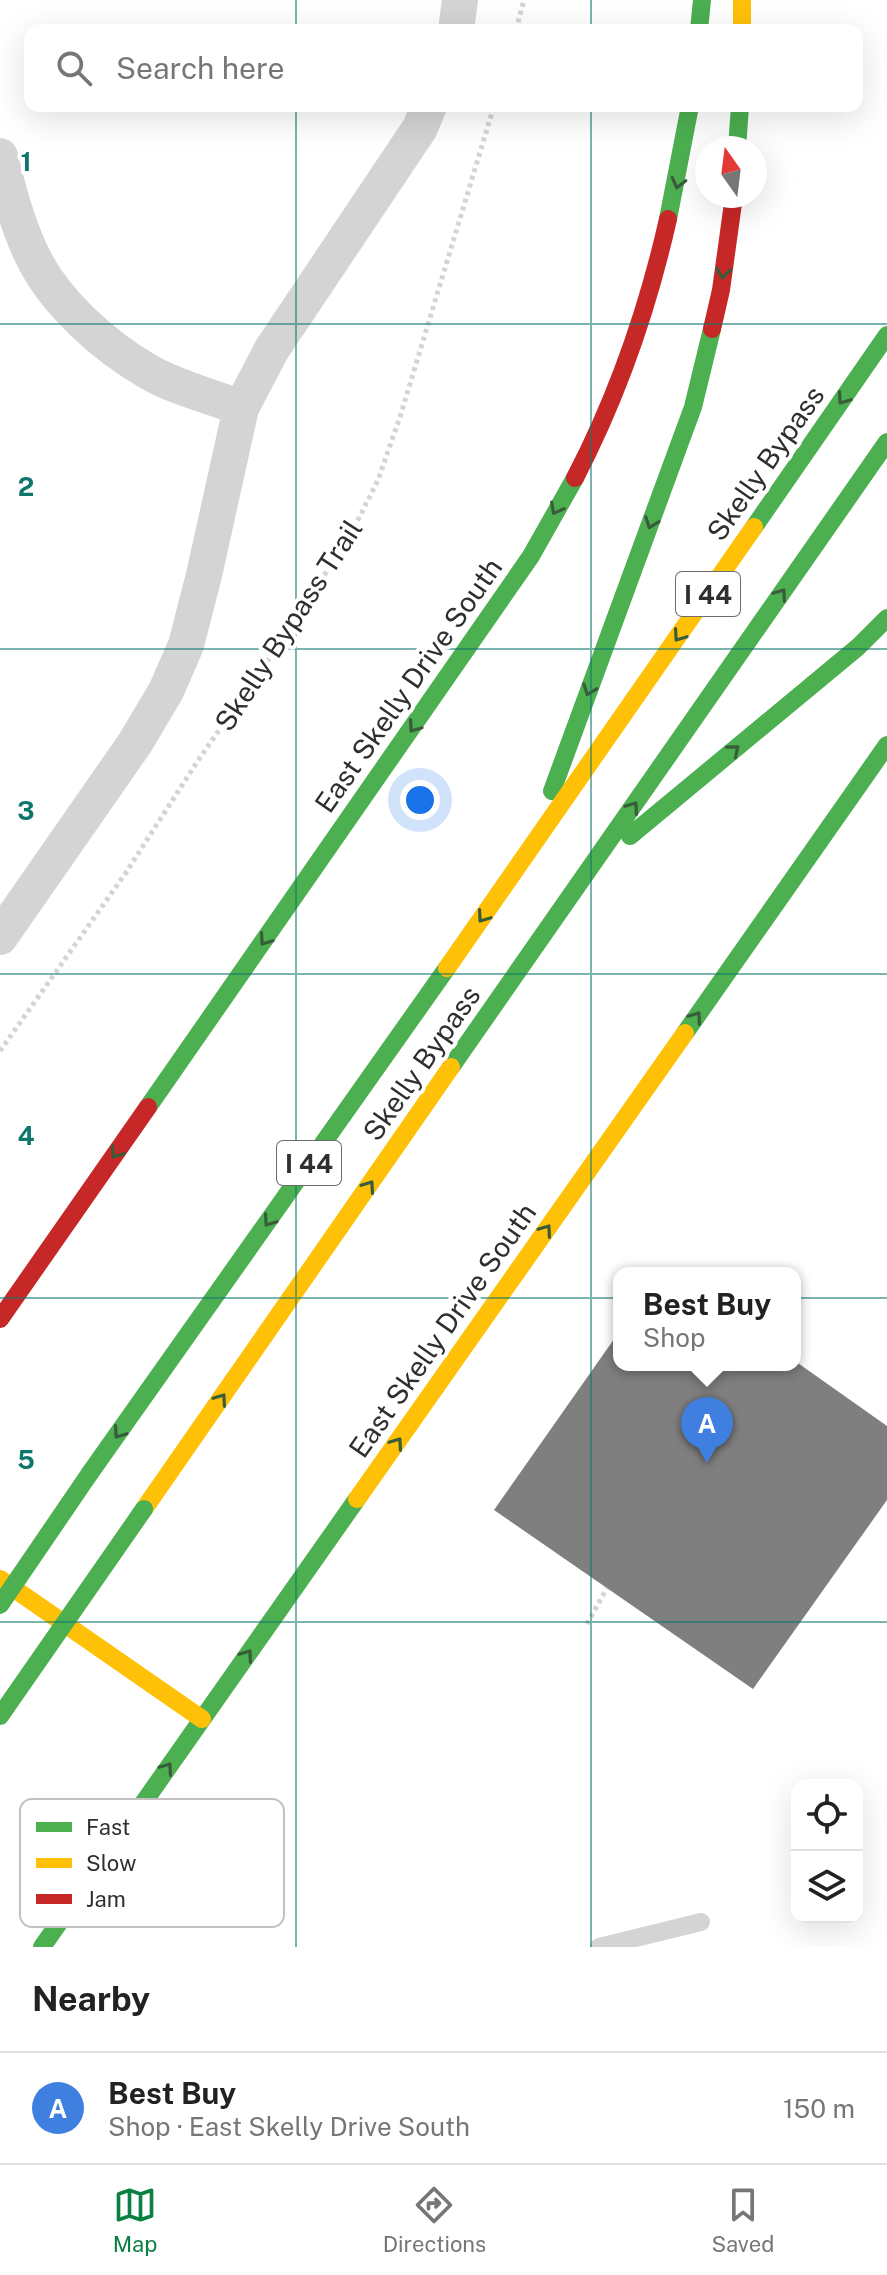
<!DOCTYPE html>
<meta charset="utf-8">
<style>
body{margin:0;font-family:"Public Sans",sans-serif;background:#f6f6f6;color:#222}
.controls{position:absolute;right:24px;bottom:24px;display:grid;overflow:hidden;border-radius:16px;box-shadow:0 8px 32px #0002}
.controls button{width:72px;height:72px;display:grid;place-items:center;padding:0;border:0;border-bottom:2px solid #e0e0e0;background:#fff;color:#222;font:40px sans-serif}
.compass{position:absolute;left:695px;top:136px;width:72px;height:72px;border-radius:50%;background:#fff;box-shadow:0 8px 32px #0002;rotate:346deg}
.you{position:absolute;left:420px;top:800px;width:28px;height:28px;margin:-20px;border:6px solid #fff;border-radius:50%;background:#1a73e8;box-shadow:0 0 0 12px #1a73e833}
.badge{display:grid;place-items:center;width:52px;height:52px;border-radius:50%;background:#0b8043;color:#fff;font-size:26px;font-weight:700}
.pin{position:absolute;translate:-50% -66px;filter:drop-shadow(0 2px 4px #0008)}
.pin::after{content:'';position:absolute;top:42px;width:28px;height:24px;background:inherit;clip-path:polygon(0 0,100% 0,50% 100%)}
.popup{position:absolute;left:613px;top:1267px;width:188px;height:104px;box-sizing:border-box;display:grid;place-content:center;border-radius:16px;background:#fff;filter:drop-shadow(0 2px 6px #0005);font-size:26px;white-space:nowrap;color:#767676}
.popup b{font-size:30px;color:#222}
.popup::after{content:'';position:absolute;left:50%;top:100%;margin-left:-16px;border:16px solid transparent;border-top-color:#fff}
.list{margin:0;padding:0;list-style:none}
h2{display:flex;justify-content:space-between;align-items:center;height:104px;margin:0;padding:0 32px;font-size:34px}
h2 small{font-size:26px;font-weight:400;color:#767676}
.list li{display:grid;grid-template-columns:52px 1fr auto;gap:24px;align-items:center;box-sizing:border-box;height:112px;padding:0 32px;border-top:2px solid #e0e0e0}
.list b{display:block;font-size:30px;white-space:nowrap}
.list p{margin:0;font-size:26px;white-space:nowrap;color:#767676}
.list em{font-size:26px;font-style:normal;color:#767676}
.icon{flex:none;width:44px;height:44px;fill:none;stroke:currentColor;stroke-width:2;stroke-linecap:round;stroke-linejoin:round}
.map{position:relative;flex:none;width:887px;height:1947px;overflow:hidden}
.search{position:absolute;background:#fff;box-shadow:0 8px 32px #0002;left:24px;right:24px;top:24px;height:88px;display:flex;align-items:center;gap:20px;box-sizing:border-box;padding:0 28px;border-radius:16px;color:#767676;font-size:30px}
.sheet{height:216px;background:#fff}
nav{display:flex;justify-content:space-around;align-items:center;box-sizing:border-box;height:112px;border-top:2px solid #e0e0e0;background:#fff;font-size:22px;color:#767676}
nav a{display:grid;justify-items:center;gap:4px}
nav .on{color:#0b8043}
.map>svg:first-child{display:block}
</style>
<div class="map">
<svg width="887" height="1947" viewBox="0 0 887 1947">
<rect width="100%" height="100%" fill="#fff"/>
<path fill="#7f7f7f" d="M619,1332V1365H795V1361L887,1426V1500L753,1689L494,1510Z"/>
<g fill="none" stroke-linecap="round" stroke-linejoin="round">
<path stroke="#d4d4d4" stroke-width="5" stroke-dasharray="4 4" stroke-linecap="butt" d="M516,30L524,0
M0,1051L125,874L199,759L307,604L359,518L378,480L400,417L494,106
M587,1624L607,1588"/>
<path stroke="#d4d4d4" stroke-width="18" d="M599,1947L701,1922"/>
<path stroke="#d4d4d4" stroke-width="36" d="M456,30L460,0
M0,156C8,189 17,224 32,255C54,302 105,347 149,372C176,388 211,396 241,408
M0,937L135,743L166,691L186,645L204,575L241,408L272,349L420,128L429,106"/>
<path stroke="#4caf50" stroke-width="18" d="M699,30L702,0
M737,148L740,106
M668,219L690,106
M754,527L887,335
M552,791L693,407L712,329
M630,836L858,647L887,618
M685,1033L887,745
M451,1067L887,442
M148,1107L531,556L575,478
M90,1473L447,968
M42,1947L357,1499"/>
<path stroke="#ffc107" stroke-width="18" d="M742,0V30
M447,968L754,527
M357,1499L685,1033
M144,1509L451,1067
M0,1579L202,1719"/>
<path stroke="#c62828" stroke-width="18" d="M712,329L721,290L734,196
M575,478C617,397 648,308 668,219
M0,1319L148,1107"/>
<path stroke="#4caf50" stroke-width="18" d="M0,1605L90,1473
M0,1716L144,1509"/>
</g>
<defs><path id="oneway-chevron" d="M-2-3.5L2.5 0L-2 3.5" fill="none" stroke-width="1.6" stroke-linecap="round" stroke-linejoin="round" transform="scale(2)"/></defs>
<g stroke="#395c3b">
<use href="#oneway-chevron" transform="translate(678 183) rotate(104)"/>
<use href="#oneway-chevron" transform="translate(723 273) rotate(98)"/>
<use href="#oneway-chevron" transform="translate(843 399) rotate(125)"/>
<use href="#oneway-chevron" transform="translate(556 509) rotate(118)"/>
<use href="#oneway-chevron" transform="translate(651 523) rotate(110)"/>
<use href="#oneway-chevron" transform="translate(781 594) rotate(-55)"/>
<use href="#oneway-chevron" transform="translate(679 636) rotate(125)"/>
<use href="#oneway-chevron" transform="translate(589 690) rotate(110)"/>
<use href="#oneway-chevron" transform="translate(414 727) rotate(125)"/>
<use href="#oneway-chevron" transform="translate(734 750) rotate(-40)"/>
<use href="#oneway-chevron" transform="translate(633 807) rotate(-55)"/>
<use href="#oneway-chevron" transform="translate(483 917) rotate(125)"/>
<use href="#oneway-chevron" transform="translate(265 940) rotate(125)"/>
<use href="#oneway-chevron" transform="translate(696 1017) rotate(-55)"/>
<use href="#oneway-chevron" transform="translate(116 1153) rotate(125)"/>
<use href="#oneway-chevron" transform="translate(369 1186) rotate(-55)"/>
<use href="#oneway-chevron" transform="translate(269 1221) rotate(125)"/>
<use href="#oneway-chevron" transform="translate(546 1230) rotate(-55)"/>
<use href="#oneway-chevron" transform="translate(221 1399) rotate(-55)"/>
<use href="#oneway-chevron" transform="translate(119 1433) rotate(125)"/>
<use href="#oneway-chevron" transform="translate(397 1443) rotate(-55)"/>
<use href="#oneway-chevron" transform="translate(247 1655) rotate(-55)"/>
<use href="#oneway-chevron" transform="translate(167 1768) rotate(-55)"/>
</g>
<path fill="none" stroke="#0f766e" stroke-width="2" stroke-opacity="0.55" d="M296,0V30M591,0V30M296,106V1947M591,106V1947M0,324H887M0,649H887M0,974H887M0,1298H887M0,1622H887"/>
<g text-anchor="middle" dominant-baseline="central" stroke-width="8" stroke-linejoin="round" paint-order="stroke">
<g fill="#fff" stroke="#6d6d6d" stroke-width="2">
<rect x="676" y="572" width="64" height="44" rx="6"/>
<rect x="277" y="1141" width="64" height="44" rx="6"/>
</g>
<g font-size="26" font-weight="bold" fill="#2f2f2f">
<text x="708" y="594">I 44</text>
<text x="309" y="1163">I 44</text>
</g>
<g font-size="28" fill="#2f2f2f" stroke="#fff">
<text transform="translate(765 463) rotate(-55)">Skelly Bypass</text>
<text transform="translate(288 625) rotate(-57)">Skelly Bypass Trail</text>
<text transform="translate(408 685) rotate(-55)">East Skelly Drive South</text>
<text transform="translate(421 1063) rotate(-55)">Skelly Bypass</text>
<text transform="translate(442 1330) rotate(-55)">East Skelly Drive South</text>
</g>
</g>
<rect x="20" y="1799" width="264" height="128" rx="12" fill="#fff" stroke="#c1c1c1" stroke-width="2"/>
<rect x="36" y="1822" width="36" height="10" fill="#4caf50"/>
<rect x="36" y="1858" width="36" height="10" fill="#ffc107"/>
<rect x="36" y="1894" width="36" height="10" fill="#c62828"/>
<g font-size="22" fill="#2f2f2f">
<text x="86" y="1835">Fast</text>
<text x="86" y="1871">Slow</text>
<text x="86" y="1907">Jam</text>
</g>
<g font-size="26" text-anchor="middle" font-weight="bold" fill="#0f766e" stroke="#fff" stroke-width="8" stroke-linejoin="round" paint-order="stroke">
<text x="26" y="171">1</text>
<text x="26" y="496">2</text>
<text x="26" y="820">3</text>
<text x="26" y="1145">4</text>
<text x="26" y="1469">5</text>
</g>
</svg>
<div class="controls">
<button><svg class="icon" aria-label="locate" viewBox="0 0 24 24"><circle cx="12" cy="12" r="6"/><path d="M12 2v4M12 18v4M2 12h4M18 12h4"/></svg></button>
<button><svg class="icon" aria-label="layers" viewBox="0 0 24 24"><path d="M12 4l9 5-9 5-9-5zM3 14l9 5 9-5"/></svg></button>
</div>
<svg class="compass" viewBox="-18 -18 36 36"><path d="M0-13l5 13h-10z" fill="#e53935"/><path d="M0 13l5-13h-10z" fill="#767676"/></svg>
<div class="you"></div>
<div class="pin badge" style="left:707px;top:1463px;background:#3f7fe0">A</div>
<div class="popup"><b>Best Buy</b>Shop</div>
<div class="search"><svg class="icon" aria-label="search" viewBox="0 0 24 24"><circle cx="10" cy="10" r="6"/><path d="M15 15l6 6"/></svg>Search here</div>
</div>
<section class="sheet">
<h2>Nearby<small></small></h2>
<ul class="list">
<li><span class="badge" style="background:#3f7fe0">A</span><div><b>Best Buy</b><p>Shop · East Skelly Drive South</p></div><em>150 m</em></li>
</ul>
</section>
<nav>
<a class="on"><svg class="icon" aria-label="map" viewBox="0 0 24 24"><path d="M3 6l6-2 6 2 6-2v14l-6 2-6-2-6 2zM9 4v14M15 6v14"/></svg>Map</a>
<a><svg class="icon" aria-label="directions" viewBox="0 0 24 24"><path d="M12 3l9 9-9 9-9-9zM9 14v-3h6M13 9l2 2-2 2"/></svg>Directions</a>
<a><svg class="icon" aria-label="saved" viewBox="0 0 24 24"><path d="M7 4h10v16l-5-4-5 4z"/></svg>Saved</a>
</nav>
